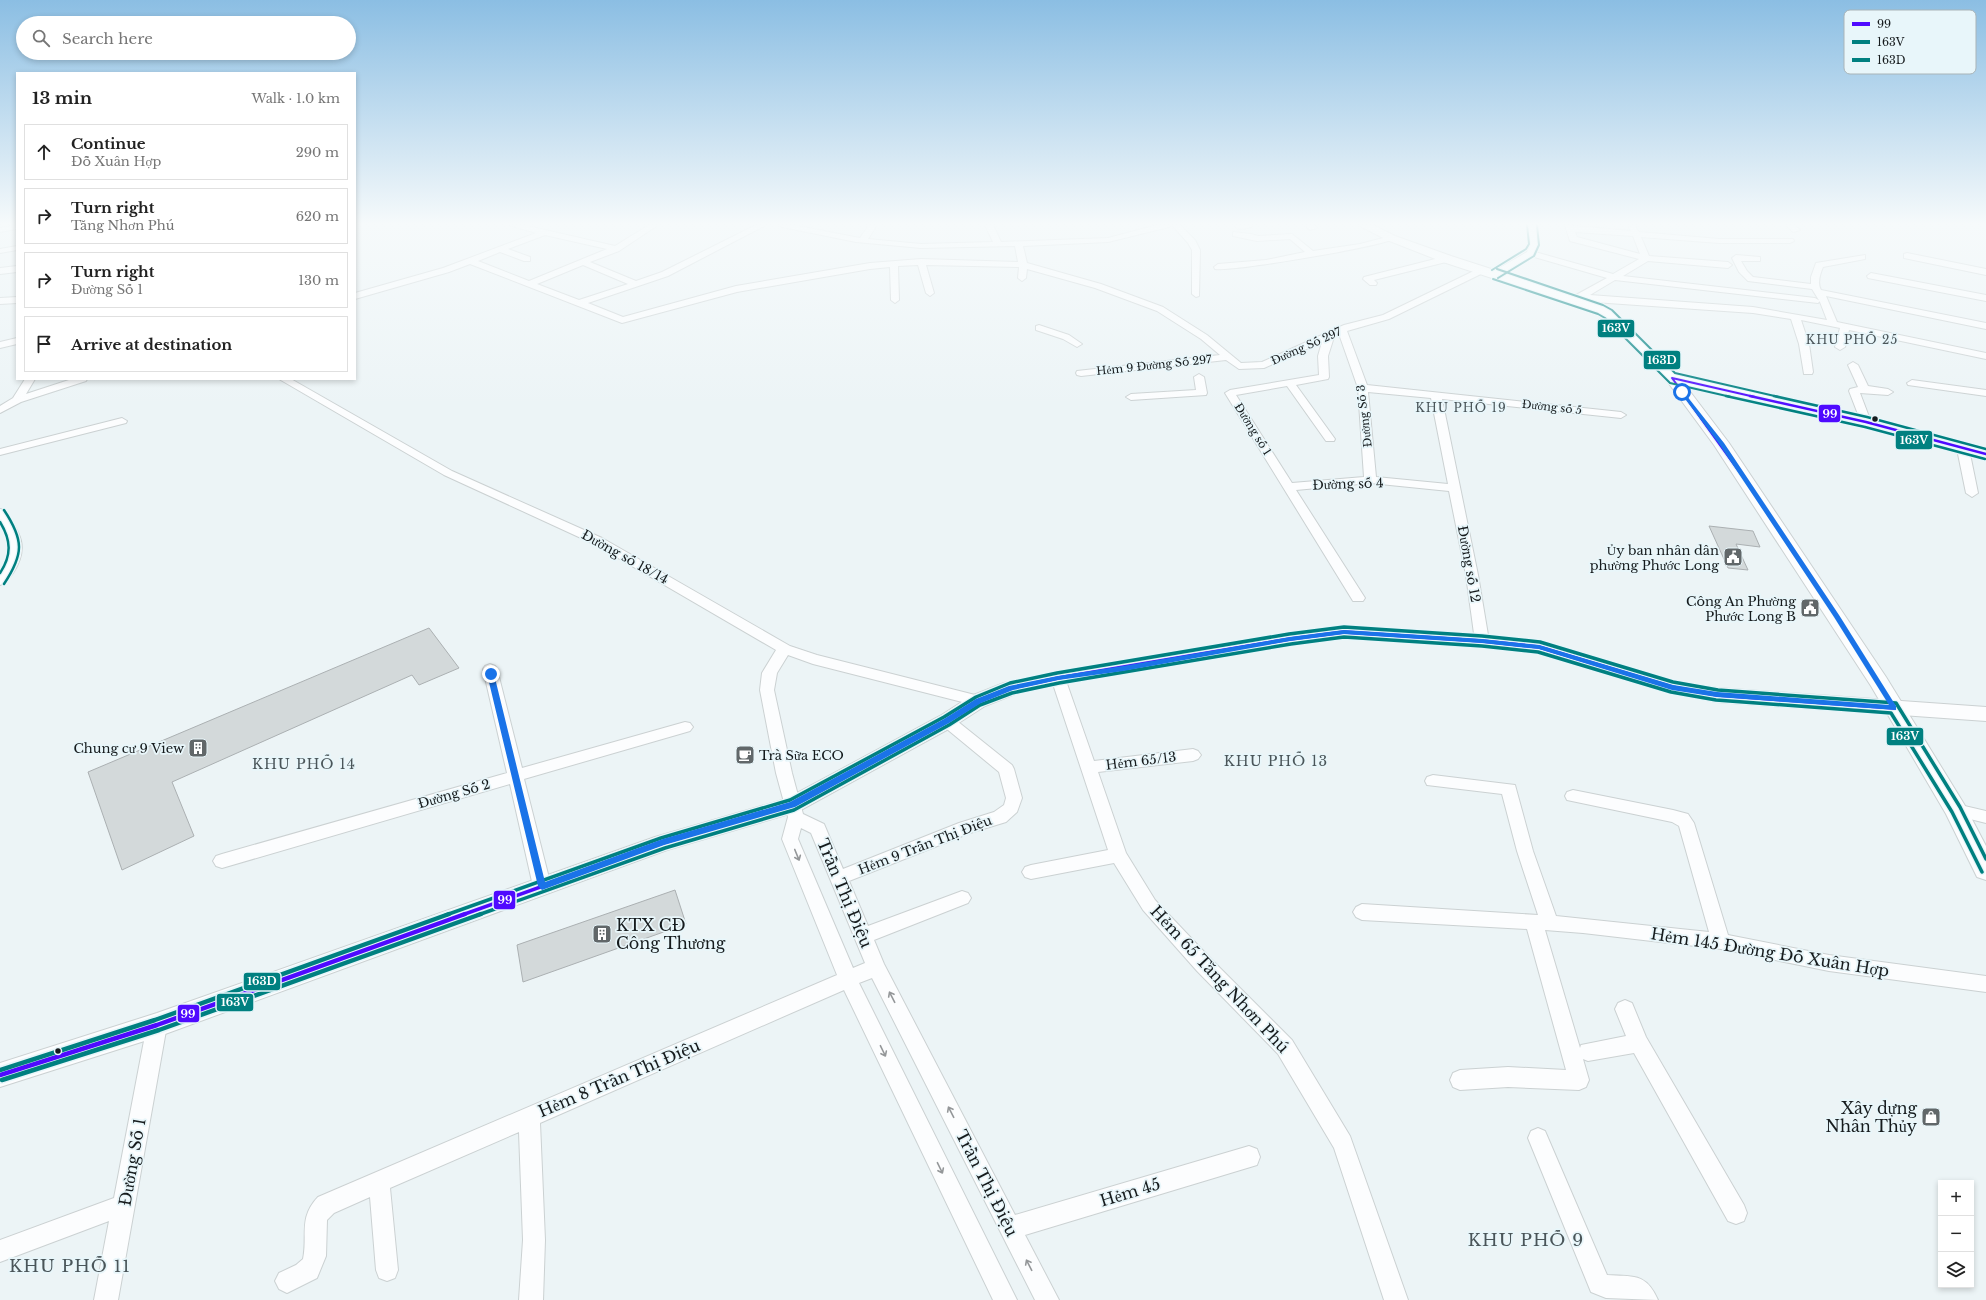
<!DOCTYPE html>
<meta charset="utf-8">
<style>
body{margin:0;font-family:"Libre Baskerville",serif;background:#f2f2f2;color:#222}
.controls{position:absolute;right:12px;bottom:12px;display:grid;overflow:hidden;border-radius:0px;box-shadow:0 2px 6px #0003}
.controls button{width:36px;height:36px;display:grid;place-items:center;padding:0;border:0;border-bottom:1px solid #e0e0e0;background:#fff;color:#222;font:20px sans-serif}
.stop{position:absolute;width:12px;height:12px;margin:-9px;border:3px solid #1a73e8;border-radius:50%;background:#fff}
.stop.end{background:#1a73e8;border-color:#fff;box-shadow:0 1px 4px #0008}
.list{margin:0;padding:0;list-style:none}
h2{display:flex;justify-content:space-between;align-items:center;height:52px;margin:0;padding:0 16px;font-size:17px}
h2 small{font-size:13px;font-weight:400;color:#767676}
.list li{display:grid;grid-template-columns:26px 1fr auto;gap:12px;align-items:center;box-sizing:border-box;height:56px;margin:0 8px 8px;padding:0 8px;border:1px solid #e0e0e0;border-radius:0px}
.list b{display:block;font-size:15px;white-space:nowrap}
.list p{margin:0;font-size:13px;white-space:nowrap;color:#767676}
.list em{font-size:13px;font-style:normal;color:#767676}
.icon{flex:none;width:22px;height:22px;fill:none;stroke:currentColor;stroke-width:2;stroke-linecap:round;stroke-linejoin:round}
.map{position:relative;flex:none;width:1986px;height:1300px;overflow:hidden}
.search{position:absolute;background:#fff;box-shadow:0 2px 6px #0003;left:16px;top:16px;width:340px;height:44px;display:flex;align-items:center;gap:10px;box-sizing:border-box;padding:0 14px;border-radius:22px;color:#767676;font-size:15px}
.panel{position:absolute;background:#fff;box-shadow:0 2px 6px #0003;left:16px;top:72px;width:340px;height:308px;border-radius:0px}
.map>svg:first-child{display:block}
</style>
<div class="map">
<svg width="1986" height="1300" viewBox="0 0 1986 1300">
<rect width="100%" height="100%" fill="#ecf4f6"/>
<path fill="#d3d9da" stroke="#abb0b2" d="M1709,526L1753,531L1760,547L1736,544L1748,570L1728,568Z
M429,628L459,668L419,685L412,675L172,782L194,836L122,870L88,772Z
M675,890L686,924L523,982L517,945Z"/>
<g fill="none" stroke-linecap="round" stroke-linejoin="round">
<defs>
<path id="minor" d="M17,225V229L0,232V228Z
M509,225H523L615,246L649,225H658L619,251L590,262L636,281L662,272L756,225H766L668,276L588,303L623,317L736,286L870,263L921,259L1018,262L1015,246L921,248L856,242L782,227L778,225H793L860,238L869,225H877L868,239L921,244L993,242L985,225H993L1001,242L1108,238L1157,225H1170L1169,227L1108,242L1023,246L1027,263L1101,284L1163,307L1207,335L1241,363L1262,362L1344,325L1383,315L1482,267L1485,268V272L1389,319L1347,331L1367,385L1621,412L1626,415L1621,418L1442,399L1478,575L1489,641L1487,644H1477L1475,641L1466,575L1449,491L1370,483L1296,490L1365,598L1363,601H1353L1225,393L1230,390L1319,375L1318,356L1322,342L1264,368L1239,369L1226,360L1081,376L1077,375L1076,373L1077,371L1220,355L1201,339L1157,311L1095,288L1027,269L1026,278L1022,281L1018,278L1019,267L926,265L934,293L930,296L926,293L918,265L898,266L899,300L895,303L891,300L890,267L870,269L737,292L622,323L470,264L449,272L355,299V293L443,268L536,233ZM545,235L607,249L529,281L478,261L500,252L524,261H530V257L508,249ZM583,265L628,284L579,300L537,284ZM1339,334L1358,388L1364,477L1292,483L1236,395L1287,386L1326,441H1334L1335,439L1296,385L1328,379L1329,377L1328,356L1334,337ZM1368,392L1431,398L1448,484L1376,477Z
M1172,225H1180L1195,240L1200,250L1199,296L1196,297L1192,294V250L1188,243Z
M1236,225H1254C1250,229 1241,229 1236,228Z
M1305,225H1314L1317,228L1310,230Z
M1528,225H1536L1538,245L1535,252L1613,274L1639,259L1570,241L1565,225L1631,231L1629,227L1634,225L1639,232L1719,239H1793L1794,241L1790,243H1719L1641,237L1649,256L1728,262L1732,265L1728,268L1648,261L1623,276L1815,298L1820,301L1818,303L1615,280L1590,295L1753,307L1827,320L1820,302L1812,289L1748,281L1739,272L1732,258L1736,255L1760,257V261H1741L1747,271L1753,277L1811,284V277L1816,263L1865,255V259L1823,267C1820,274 1817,283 1821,290L1986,323V329L1826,296L1837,322L1986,353V359L1849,330L1845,347L1840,350L1835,347L1840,328L1801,320L1809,344L1813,372L1812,374H1804L1799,344L1791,319L1753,313L1579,301L1575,298L1576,295L1607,278L1531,256L1498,276H1492V272L1527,252L1530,245ZM1575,232L1633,236L1640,254L1577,237Z
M1786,225H1795L1800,230L1793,232Z
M1233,232L1251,234L1258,236L1292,234L1313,251L1360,244L1391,236L1395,238C1386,246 1230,272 1215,269L1214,267L1218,264L1266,260L1305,252L1290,239L1257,241L1233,236Z
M17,246V250L0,253V249Z
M1907,253L1986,269V275L1904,258V254Z
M1447,256L1450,257V261L1374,280L1377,283L1376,285H1370L1363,279L1364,277Z
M1871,273L1986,295V301L1868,278L1867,276Z
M17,297V303L0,304V298Z
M1039,325L1069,335L1082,344L1077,347L1063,339L1036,330V326Z
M17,338V344L0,348V342Z
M1853,362L1858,365L1868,386L1888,389L1893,392L1888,395L1860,393L1871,422L1866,425L1861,422L1849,391L1850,389L1858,387L1848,365Z
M1199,374L1204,377L1207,393L1206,395L1131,400L1126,397L1131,394L1196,390L1194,377Z
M25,379H35L26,394L72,379H87L86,381L21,402L0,413V406L13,398Z
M279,379H291L452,471L602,538L790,646L817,655L983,697L985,701L983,705L978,706L813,664L788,655L777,673L774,690L792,773L803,814L824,824L843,869L959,823L994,812L1004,805L1006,798L999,772L942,725L939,721L942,717L947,716L952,717L1012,765L1014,769L1022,798L1017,812L1006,822L970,833L849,881L868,926L962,891L968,893L971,898L968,903L874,940L884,964L1015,1215L1249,1146L1257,1149L1260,1157L1257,1165L1025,1235L1059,1300H1035L872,978L859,983L1017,1300H993L844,990L540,1123L545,1240L543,1300H519L523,1240L519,1132L390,1188L398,1270L395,1278L387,1281L379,1278L376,1270L370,1197L334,1213L327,1220L326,1256L317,1278L287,1293L279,1289L275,1281L279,1273L296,1265L303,1259C308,1235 298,1218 318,1197L837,975L782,839L788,817L776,773L760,690L762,673L776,650L594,544L444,475ZM801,828L811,833L865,963L853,968L798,839Z
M1912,380L1986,390V396L1908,385L1907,383Z
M122,418L127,421L126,423L0,455V449Z
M1963,446L1969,449L1978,493L1972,497L1966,493L1957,449Z
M0,509L4,510C20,533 30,547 13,573C9,578 6,583 0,585V572L6,562L10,547L9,539L0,522Z
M490,664L495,666L497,669L522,768L685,722L690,723L693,727L690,731L524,779L551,886L548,891L542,893L536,891L533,886L510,784L222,868L216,866L213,861L216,856L222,854L507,773L483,669L485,666Z
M1058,673L1063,674L1065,678L1094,761L1193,749L1198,751L1201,755L1198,759L1193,761L1098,772L1126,853L1155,900L1211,959L1292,1040L1350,1136L1408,1300H1384L1334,1148L1278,1054L1197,971L1143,910L1114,863L1031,879L1025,877L1022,872L1025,867L1031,865L1108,850L1051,678L1053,674Z
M1433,775L1515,785L1533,851L1556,916L1709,932L1679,826L1672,822L1567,800L1565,796L1567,792L1573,790L1673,810L1688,814L1694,823L1728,935L1829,955L1986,976V992L1829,971L1721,949L1583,933L1545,930L1580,1048L1581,1045L1626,1036L1615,1009L1618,1003L1625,1000L1632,1003L1646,1037L1744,1205L1747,1213L1744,1221L1736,1224L1728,1221L1634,1053L1588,1061L1583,1059L1589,1080L1586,1087L1579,1090L1508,1087L1460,1090L1453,1087L1450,1080L1453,1073L1460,1070L1508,1067L1566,1070L1527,929L1362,920L1356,917L1353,912L1356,907L1362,904L1538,915L1517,851L1502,794L1427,785L1425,781L1427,777Z
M1956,804L1986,811V823L1950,814L1948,810L1950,806Z
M157,1016L164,1019L167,1025L118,1300H94L109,1221L0,1262V1240L114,1198L147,1025L150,1019Z
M1538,1128L1545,1131L1607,1275C1632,1277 1646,1272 1658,1300L1606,1298L1591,1292L1528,1138L1531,1131Z"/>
<path id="tertiary" d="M17,266V272L0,274V268Z
M1344,626L1482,635L1539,641L1673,681L1717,688L1986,707V721L1717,702L1672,693L1538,653L1482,647L1344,638L1290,645L1058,684L1015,694L985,706L954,726L799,811L667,850L157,1037L0,1087V1063L157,1013L655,837L786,799L940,716L971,696L1004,683L1058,672L1290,633Z"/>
<path id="secondary" d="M1358,225H1373L1395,236L1451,256L1605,306L1613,311L1677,375L1866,417L1986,449V459L1863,426L1685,385L1729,443L1886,677L1964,804L1986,846V880L1977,877L1946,814L1871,686L1714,445L1667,381L1603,317L1595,312L1443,262L1387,240Z"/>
</defs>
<use href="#minor" stroke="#cbd1d2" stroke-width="2"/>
<use href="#tertiary" stroke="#cbd1d2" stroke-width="2"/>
<use href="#secondary" stroke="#cbd1d2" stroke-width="2"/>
<use href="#minor" fill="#fcfdfe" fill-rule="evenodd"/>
<use href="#tertiary" fill="#fcfdfe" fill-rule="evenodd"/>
<use href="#secondary" fill="#fcfdfe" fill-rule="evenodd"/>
<defs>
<path id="bus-1-far3" d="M1672,378L1686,397
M1672,378L1755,397"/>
<path id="bus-1-far2" d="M1685,396L1759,499L1839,621
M1750,396L1866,422L1986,454"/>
<path id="bus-1-far1" d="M1839,620L1894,708
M462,915L663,843L792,805L947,721L978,701L1011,688L1058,678L1290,639L1344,632L1482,641L1539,647L1672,687L1717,695L1894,708"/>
<path id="bus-1" d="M0,1075L157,1025L465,914"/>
<path id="bus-2-far3" d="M1498,278L1534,256L1539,245L1537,225
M1493,279L1598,314L1605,318L1670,383L1731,397"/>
<path id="bus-2-far2" d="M1726,396L1865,427L1985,459
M0,522C11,540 12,555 0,573"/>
<path id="bus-2-far1" d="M478,915L665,848L794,810L949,725L980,705L1012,693L1059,683L1291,644L1344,637L1482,646L1538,652L1671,692L1716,700L1891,713L1952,812L1982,872"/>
<path id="bus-2" d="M2,1080L159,1030L481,914"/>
<path id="bus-3-far3" d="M1497,269L1603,305L1612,310L1675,373L1779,397
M1492,270L1526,249L1529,244L1527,225"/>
<path id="bus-3-far2" d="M1774,396L1867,417L1986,449
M4,510C24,540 24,554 4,584"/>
<path id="bus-3-far1" d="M446,915L661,838L790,800L944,717L976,697L1010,683L1057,673L1289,634L1344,627L1482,636L1540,642L1673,682L1718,690L1896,703L1960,807L1986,859"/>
<path id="bus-3" d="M0,1070L155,1020L449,914"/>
</defs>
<use href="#bus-1-far3" stroke="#e8f6fa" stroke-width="4"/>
<use href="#bus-1-far2" stroke="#e8f6fa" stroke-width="5"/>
<use href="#bus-1-far1" stroke="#e8f6fa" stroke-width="6"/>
<use href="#bus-1" stroke="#e8f6fa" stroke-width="8"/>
<use href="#bus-2-far3" stroke="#e8f6fa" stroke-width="4"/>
<use href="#bus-2-far2" stroke="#e8f6fa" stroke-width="5"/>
<use href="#bus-2-far1" stroke="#e8f6fa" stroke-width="6"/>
<use href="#bus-2" stroke="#e8f6fa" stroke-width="8"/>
<use href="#bus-3-far3" stroke="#e8f6fa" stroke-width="4"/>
<use href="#bus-3-far2" stroke="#e8f6fa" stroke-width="5"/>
<use href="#bus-3-far1" stroke="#e8f6fa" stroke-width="6"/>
<use href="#bus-3" stroke="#e8f6fa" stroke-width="8"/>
<use href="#bus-1-far3" stroke="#4f0aff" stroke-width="2"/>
<use href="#bus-1-far2" stroke="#4f0aff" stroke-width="2.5"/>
<use href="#bus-1-far1" stroke="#4f0aff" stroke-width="3.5"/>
<use href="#bus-1" stroke="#4f0aff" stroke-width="4.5"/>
<use href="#bus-2-far3" stroke="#008080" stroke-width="2"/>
<use href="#bus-2-far2" stroke="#008080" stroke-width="2.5"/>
<use href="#bus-2-far1" stroke="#008080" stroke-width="3.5"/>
<use href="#bus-2" stroke="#008080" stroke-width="4.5"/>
<use href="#bus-3-far3" stroke="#008080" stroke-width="2"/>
<use href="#bus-3-far2" stroke="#008080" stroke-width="2.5"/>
<use href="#bus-3-far1" stroke="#008080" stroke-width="3.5"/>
<use href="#bus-3" stroke="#008080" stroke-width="4.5"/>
</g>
<defs><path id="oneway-shaft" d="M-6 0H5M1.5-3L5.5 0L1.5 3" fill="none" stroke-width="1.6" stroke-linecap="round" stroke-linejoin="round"/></defs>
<g stroke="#949799">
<use href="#oneway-shaft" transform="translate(797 855) rotate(68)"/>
<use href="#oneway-shaft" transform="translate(892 997) rotate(-117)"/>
<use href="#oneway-shaft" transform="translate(883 1051) rotate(64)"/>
<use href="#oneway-shaft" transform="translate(951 1112) rotate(-117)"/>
<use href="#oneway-shaft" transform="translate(940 1168) rotate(64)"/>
<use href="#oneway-shaft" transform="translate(1029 1265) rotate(-117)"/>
</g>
<linearGradient id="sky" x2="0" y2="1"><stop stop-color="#8bbee3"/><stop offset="0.55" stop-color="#f6fafb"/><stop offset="1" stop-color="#f6fafb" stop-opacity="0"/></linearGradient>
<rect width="1986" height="407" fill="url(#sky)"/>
<path fill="#1a73e8" d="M1682,390L1724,443L1839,615L1896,706V710L1717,697L1672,690L1539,649L1482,643L1344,634L1290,641L1123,671L1058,680L1013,690L981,703L949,723L795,807L664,845L542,890L538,886L487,674L491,672L494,674L545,882L663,839L790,802L944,719L976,699L1009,686L1058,676L1123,666L1290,637L1344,630L1482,639L1539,645L1673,685L1717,692L1889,705L1834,617L1719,444L1680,392Z"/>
<defs>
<symbol id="civic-square" viewBox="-11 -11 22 22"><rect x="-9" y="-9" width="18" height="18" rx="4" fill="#616769" stroke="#e8f6fa"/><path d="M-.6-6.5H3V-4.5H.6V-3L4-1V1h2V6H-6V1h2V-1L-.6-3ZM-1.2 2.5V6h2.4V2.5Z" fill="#fff"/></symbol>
<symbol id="building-square" viewBox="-11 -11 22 22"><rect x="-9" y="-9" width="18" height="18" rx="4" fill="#616769" stroke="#e8f6fa"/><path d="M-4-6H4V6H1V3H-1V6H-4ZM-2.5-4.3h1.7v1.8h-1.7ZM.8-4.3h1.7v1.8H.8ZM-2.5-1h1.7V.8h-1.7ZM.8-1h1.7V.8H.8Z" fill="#fff"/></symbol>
<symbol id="cafe-square" viewBox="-11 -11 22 22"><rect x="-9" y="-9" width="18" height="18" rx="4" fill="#616769" stroke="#e8f6fa"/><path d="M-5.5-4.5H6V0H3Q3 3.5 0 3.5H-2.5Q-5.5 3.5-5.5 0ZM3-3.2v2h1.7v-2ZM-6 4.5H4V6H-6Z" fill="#fff"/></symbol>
<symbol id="shop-square" viewBox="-11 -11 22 22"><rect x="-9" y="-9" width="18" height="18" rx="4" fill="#616769" stroke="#e8f6fa"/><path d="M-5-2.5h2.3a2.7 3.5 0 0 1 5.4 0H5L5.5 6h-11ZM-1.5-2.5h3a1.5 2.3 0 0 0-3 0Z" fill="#fff"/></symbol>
</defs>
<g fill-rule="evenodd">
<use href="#civic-square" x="1722" y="546" width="22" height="22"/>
<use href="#civic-square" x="1799" y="597" width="22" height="22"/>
<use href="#building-square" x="187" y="737" width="22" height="22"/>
<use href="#cafe-square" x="734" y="744" width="22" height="22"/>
<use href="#building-square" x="591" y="923" width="22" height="22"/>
<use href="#shop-square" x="1920" y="1106" width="22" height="22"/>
</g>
<g fill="#161b1d" stroke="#e8f6fa" stroke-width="1.5">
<circle cx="1875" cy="419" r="3.5"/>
<circle cx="58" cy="1051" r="3.5"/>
</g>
<g text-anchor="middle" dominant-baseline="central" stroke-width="3.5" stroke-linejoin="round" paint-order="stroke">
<g font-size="11" fill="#161b1d" stroke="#e8f6fa">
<text transform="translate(1306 346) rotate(-24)">Đường Số 297</text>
<text transform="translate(1154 365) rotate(-6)">Hẻm 9 Đường Số 297</text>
<text transform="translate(1552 407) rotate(6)">Đường số 5</text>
<text transform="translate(1364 416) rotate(-97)">Đường Số 3</text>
<text transform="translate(1253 429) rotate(58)">Đường số 1</text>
</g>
<g font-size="12" letter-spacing="1" fill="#4a5559" stroke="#e8f6fa">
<text x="1852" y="339">KHU PHỐ 25</text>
<text x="1461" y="407">KHU PHỐ 19</text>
</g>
<g font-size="13" fill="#161b1d" stroke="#e8f6fa">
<text transform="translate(1348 484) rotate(-2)">Đường số 4</text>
<text transform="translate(625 557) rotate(29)">Đường số 18/14</text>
<text transform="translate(1469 564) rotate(80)">Đường số 12</text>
<text transform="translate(1141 761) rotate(-7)">Hẻm 65/13</text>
<text transform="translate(454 794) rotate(-16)">Đường Số 2</text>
<text transform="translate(925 845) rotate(-21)">Hẻm 9 Trần Thị Điệu</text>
</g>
<g font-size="13" fill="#161b1d" stroke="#e8f6fa" text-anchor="end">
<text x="1719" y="550">Ủy ban nhân dân<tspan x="1719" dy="15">phường Phước Long</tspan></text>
<text x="1796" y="601">Công An Phường<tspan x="1796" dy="15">Phước Long B</tspan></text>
<text x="184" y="748">Chung cư 9 View</text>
<text x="759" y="755" text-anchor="start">Trà Sữa ECO</text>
</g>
<g font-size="14" letter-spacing="1" fill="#4a5559" stroke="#e8f6fa">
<text x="1276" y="761">KHU PHỐ 13</text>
<text x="304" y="764">KHU PHỐ 14</text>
</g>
<g font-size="16" fill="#161b1d" stroke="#e8f6fa">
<text transform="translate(845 893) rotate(67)">Trần Thị Điệu</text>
<text transform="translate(1770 952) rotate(9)">Hẻm 145 Đường Đỗ Xuân Hợp</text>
<text transform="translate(1220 979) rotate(47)">Hẻm 65 Tăng Nhơn Phú</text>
<text transform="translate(619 1078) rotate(-23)">Hẻm 8 Trần Thị Điệu</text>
<text transform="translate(132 1162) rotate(-80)">Đường Số 1</text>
<text transform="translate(987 1183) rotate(63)">Trần Thị Điệu</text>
<text transform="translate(1130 1192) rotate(-17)">Hẻm 45</text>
</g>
<g font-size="16" fill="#161b1d" stroke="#e8f6fa" text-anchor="start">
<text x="616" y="925">KTX CĐ<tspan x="616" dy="18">Công Thương</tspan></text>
<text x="1917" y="1108" text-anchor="end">Xây dựng<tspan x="1917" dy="18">Nhân Thủy</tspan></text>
</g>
<g font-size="17" letter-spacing="1" fill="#4a5559" stroke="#e8f6fa">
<text x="1526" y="1240">KHU PHỐ 9</text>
<text x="70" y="1266">KHU PHỐ 11</text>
</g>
</g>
<rect x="1844" y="10" width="132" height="64" rx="6" fill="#e8f6fa" stroke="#a9b4b8" stroke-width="1"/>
<rect x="1852" y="22" width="18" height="4" fill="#4f0aff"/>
<rect x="1852" y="40" width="18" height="4" fill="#008080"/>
<rect x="1852" y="58" width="18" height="4" fill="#008080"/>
<g font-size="11" fill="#161b1d">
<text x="1877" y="28">99</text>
<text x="1877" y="46">163V</text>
<text x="1877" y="64">163D</text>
</g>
<g stroke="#e8f6fa" stroke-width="1.5">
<rect x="1597" y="319" width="38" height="19" rx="4" fill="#008080"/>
<rect x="1643" y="350" width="38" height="20" rx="4" fill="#008080"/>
<rect x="1818" y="404" width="23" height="19" rx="4" fill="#4f0aff"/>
<rect x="1895" y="430" width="38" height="20" rx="4" fill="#008080"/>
<rect x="1886" y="727" width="38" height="19" rx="4" fill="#008080"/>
<rect x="493" y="890" width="23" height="20" rx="4" fill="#4f0aff"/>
<rect x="243" y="972" width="38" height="19" rx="4" fill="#008080"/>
<rect x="216" y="993" width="38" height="19" rx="4" fill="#008080"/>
<rect x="177" y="1004" width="23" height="19" rx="4" fill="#4f0aff"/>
</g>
<g font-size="11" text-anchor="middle" font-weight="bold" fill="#fff">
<text x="1616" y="332">163V</text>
<text x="1662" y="364">163D</text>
<text x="1830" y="418">99</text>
<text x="1914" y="444">163V</text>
<text x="1905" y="740">163V</text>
<text x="505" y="904">99</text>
<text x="262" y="985">163D</text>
<text x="235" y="1006">163V</text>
<text x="188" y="1018">99</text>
</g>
</svg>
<div class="controls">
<button>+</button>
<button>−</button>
<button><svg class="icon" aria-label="layers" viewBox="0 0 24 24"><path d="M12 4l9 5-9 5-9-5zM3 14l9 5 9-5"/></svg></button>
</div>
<div class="stop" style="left:1682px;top:392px"></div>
<div class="stop end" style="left:491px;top:674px"></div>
<div class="search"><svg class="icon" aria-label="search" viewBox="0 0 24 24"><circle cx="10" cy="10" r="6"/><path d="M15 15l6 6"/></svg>Search here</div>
<section class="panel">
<h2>13 min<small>Walk · 1.0 km</small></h2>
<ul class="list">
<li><svg class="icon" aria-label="ahead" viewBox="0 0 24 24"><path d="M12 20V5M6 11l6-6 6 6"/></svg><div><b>Continue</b><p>Đỗ Xuân Hợp</p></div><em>290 m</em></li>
<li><svg class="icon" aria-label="right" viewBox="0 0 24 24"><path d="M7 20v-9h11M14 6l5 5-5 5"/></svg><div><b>Turn right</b><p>Tăng Nhơn Phú</p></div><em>620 m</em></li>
<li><svg class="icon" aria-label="right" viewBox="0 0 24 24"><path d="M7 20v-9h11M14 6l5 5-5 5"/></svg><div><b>Turn right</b><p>Đường Số 1</p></div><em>130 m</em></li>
<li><svg class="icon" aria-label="arrive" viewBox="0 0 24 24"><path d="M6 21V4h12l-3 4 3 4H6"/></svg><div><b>Arrive at destination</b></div></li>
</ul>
</section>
</div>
